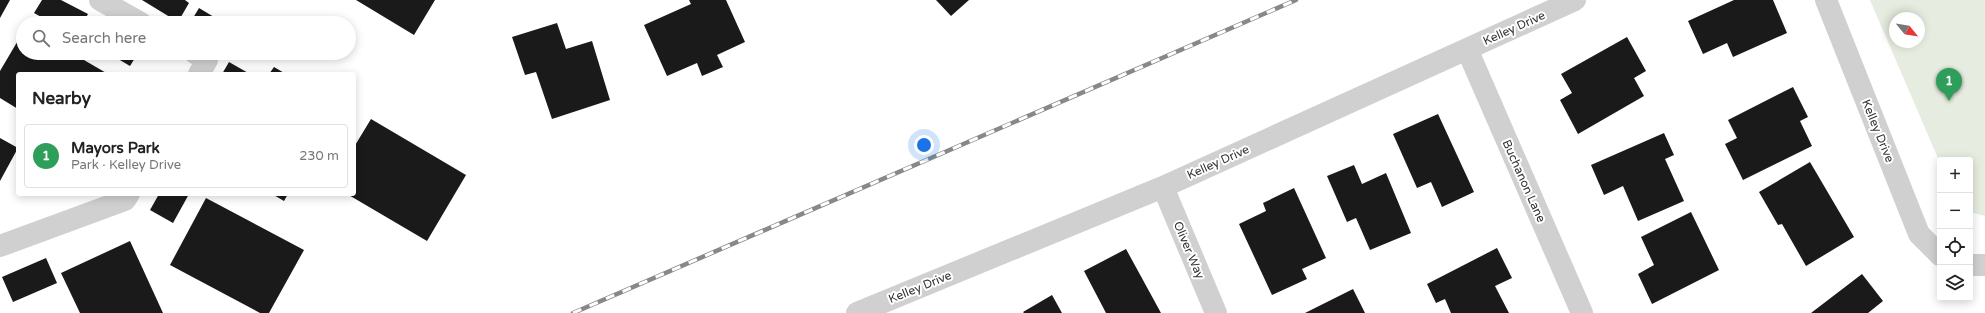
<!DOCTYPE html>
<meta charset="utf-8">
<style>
body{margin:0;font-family:"Varela Round",sans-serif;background:#f6f6f6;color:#222}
.controls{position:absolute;right:12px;bottom:12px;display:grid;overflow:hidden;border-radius:4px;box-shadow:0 2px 10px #0003}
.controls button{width:36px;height:36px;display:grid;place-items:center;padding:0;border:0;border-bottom:1px solid #e0e0e0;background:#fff;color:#222;font:20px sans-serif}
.compass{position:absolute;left:1889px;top:12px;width:36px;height:36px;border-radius:50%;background:#fff;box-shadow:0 2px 10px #0003;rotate:120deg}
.you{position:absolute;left:924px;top:145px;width:14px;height:14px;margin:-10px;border:3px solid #fff;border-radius:50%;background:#1a73e8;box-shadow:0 0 0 6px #1a73e833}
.badge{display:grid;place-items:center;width:26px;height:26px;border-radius:50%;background:#111827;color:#fff;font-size:13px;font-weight:700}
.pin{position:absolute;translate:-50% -33px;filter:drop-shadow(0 1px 2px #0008)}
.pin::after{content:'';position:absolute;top:21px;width:14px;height:12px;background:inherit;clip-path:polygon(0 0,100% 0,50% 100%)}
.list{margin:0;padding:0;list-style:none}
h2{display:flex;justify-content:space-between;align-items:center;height:52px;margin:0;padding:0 16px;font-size:17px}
h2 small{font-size:13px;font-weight:400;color:#767676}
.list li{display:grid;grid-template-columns:26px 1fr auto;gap:12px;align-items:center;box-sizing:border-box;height:64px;margin:0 8px 8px;padding:0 8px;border:1px solid #e0e0e0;border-radius:4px}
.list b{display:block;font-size:15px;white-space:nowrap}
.list p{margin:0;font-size:13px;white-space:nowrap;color:#767676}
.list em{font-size:13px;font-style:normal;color:#767676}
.icon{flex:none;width:22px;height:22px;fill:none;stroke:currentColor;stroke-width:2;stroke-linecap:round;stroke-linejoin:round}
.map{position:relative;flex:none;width:1985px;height:313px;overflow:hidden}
.search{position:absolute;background:#fff;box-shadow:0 2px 10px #0003;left:16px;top:16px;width:340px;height:44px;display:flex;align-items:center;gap:10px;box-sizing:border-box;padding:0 14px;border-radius:22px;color:#767676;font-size:15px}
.panel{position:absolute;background:#fff;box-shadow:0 2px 10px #0003;left:16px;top:72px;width:340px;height:124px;border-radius:4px}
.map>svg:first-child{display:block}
</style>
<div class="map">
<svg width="1985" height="313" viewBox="0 0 1985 313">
<rect width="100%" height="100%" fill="#fff"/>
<path fill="#e6ecdf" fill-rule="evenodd" d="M1870,0H1985V216L1970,212V160H1940V163ZM1895,18H1919V42H1895Z"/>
<path fill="#1a1a1a" d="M0,0H10L0,18Z
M42,0H61L88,14L83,23H52L34,13Z
M142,0H185L189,3L178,22Z
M356,0H435L414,35Z
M689,0H726L745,42L717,55L723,67L702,76L697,63L667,76L644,25L691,4Z
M936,0H969L951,16Z
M1734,0H1773L1787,33L1733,57L1727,43L1703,54L1688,21Z
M199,8L224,23H190Z
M557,23L566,49L592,41L610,100L552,119L536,72L525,75L512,37Z
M23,32V53H72L108,74H18V109L0,98V71Z
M1627,37L1646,71L1634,78L1644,96L1578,134L1560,100L1572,93L1561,74Z
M108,53H138L130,66Z
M229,62L250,74H222Z
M274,67L286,74H269Z
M1793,87L1808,117L1800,121L1812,146L1743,180L1725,144L1737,138L1728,120Z
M1438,114L1474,192L1442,207L1431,182L1417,188L1393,134Z
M371,119L466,175L427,241L347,194H354V147Z
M1664,133L1674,155L1665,159L1684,201L1638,221L1623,186L1604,195L1591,165Z
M0,138L18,148L0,181Z
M1810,162L1854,237L1806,266L1782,224L1778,225L1759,192Z
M1354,165L1362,184L1386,173L1411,233L1370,250L1356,218L1347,222L1327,176Z
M1294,188L1326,258L1302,269L1307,279L1272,295L1239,224L1266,211L1263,203Z
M159,194H189L173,223L150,210Z
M272,194H288L284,201Z
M206,198L304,250L269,313H260L170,265Z
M1691,212L1719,270L1652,304L1638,274L1654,265L1641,237Z
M130,241L163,313H80L61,273Z
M1497,248L1512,278L1495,286L1509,313H1451L1445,299L1436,303L1427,284Z
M1126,249L1161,313H1106L1084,271Z
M46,258L57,283L13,302L2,277Z
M1862,274L1883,301L1868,313H1811Z
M1353,289L1365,313H1305Z
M1052,295L1062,313H1024L1023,312Z"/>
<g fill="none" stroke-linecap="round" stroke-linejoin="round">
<path stroke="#d0d0d0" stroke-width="22" d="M100,0L141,23
M1826,0L1919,234L1940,255
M1467,49L1582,313
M195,53L207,60L199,74
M1163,187L1216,313
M0,246L125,200L129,194
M1970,265H1985
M857,313L1163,187L1575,0"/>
<defs>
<path id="rail" d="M573,313L1296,0"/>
</defs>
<use href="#rail" stroke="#888" stroke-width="4.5"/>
<use href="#rail" stroke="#fff" stroke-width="3" stroke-dasharray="9" stroke-linecap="butt"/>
</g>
<g text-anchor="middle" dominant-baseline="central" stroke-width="4" stroke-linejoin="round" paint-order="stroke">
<g font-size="12" fill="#333" stroke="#fff">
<text transform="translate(1514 28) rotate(-24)">Kelley Drive</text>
<text transform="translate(1878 131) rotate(68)">Kelley Drive</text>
<text transform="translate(1218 162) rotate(-24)">Kelley Drive</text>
<text transform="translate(1524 181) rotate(66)">Buchanon Lane</text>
<text transform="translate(1189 250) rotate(67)">Oliver Way</text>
<text transform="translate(920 287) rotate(-22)">Kelley Drive</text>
</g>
</g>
</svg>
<div class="controls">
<button>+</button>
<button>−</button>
<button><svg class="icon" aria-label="locate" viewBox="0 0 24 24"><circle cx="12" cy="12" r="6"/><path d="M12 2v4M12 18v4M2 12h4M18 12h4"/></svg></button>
<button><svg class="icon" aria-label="layers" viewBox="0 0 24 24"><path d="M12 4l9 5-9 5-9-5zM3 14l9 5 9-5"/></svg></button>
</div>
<svg class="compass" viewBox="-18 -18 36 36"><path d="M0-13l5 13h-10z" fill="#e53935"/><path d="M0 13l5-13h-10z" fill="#767676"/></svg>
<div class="you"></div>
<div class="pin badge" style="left:1949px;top:101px;background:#2e9e5b">1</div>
<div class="search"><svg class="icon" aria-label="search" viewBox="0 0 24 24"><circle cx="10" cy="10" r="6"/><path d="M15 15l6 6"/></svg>Search here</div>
<section class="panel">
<h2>Nearby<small></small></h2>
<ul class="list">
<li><span class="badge" style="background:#2e9e5b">1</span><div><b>Mayors Park</b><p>Park · Kelley Drive</p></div><em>230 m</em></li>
</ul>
</section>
</div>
